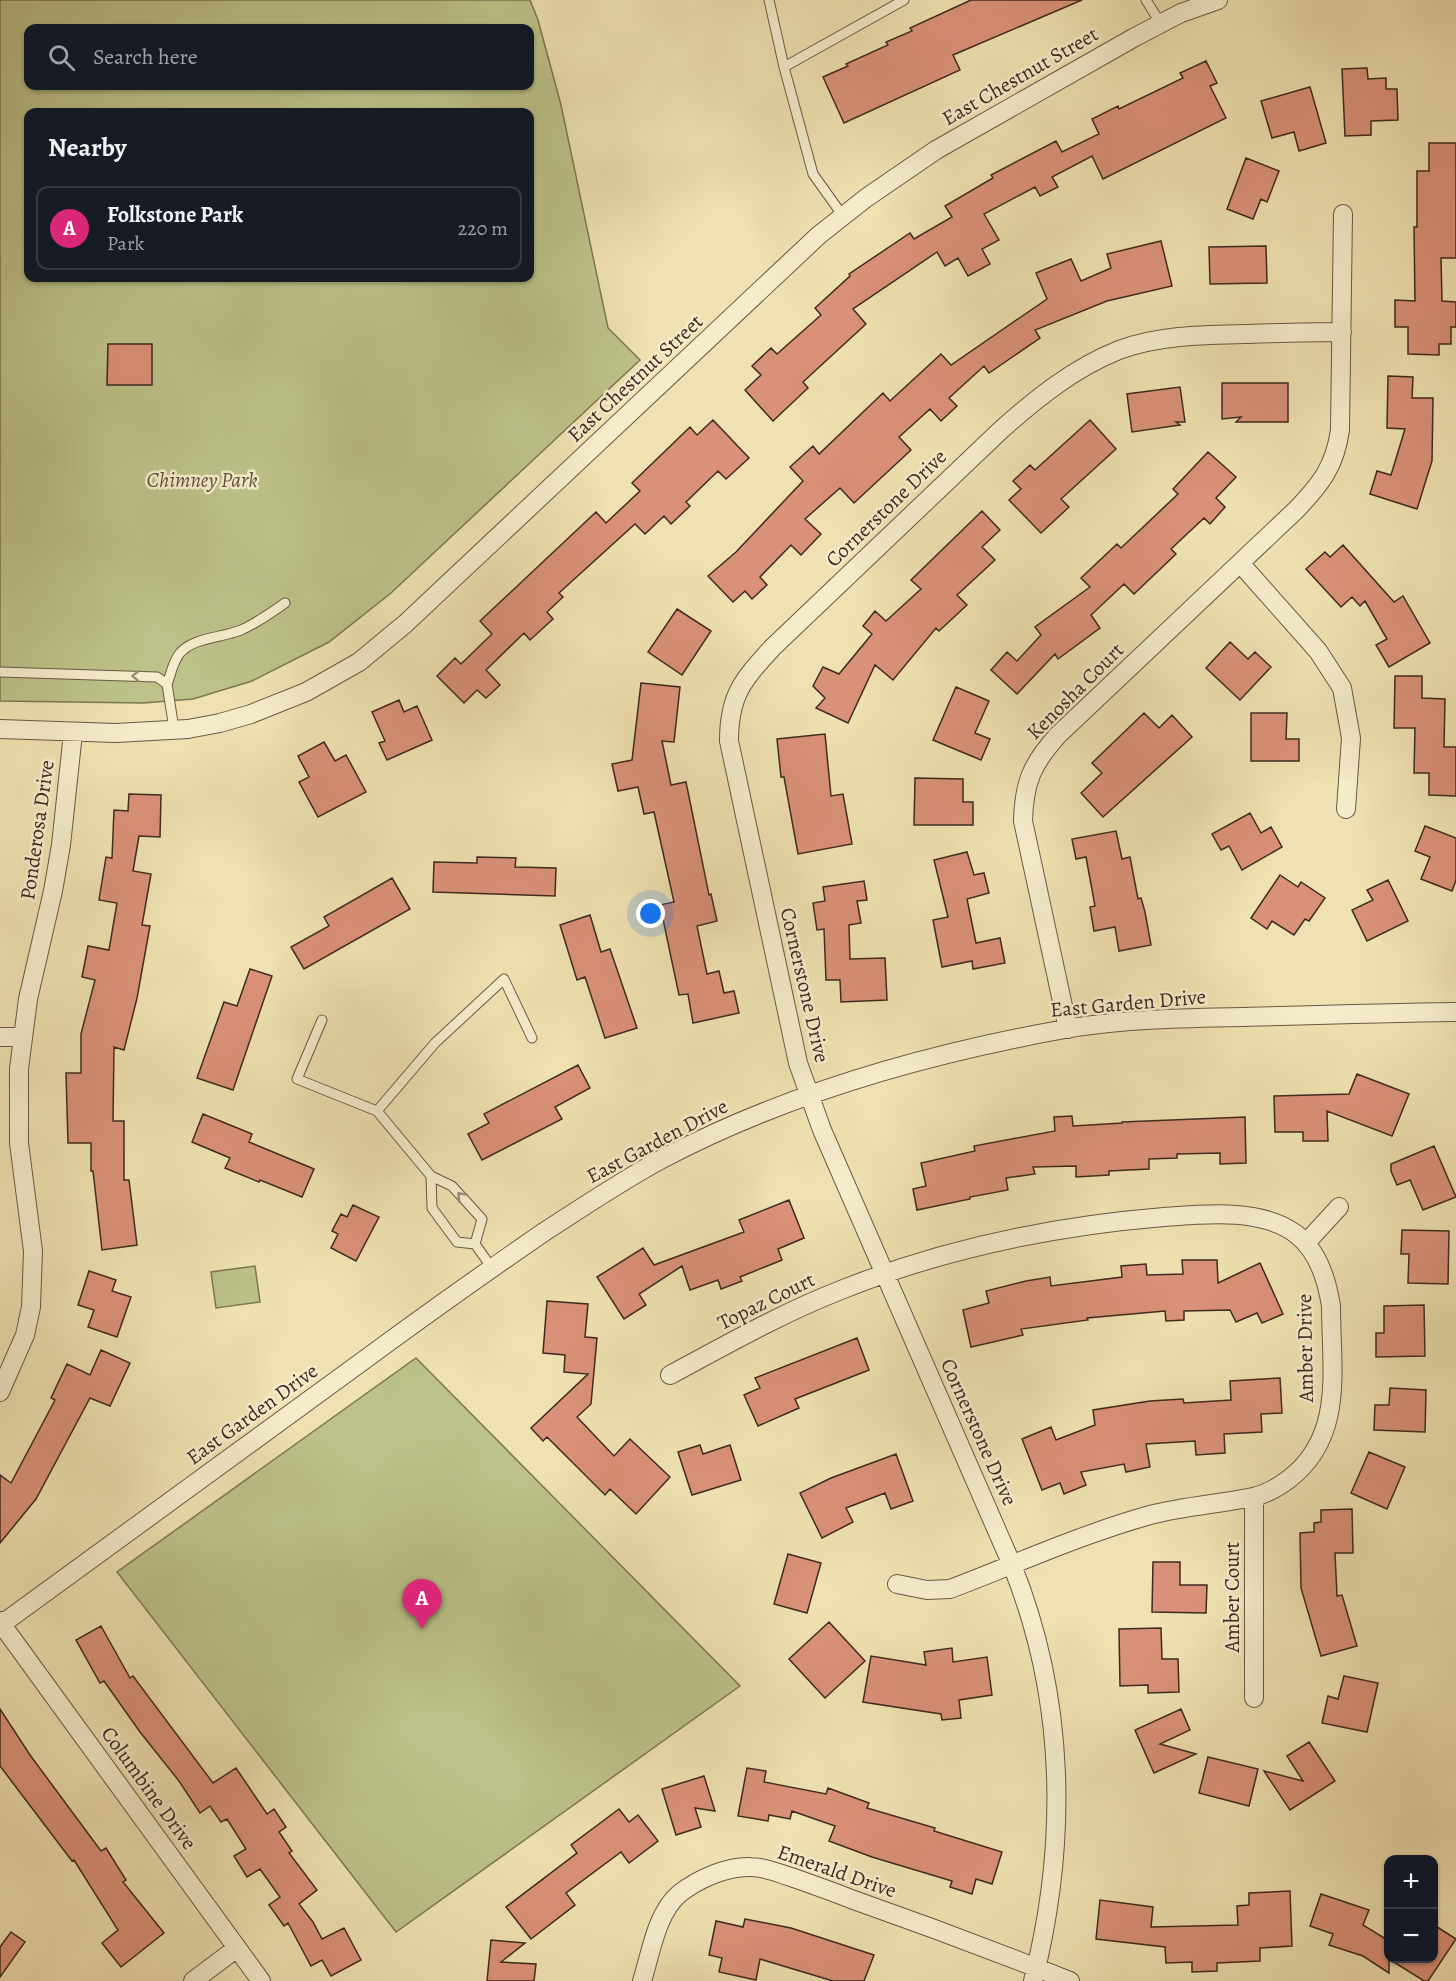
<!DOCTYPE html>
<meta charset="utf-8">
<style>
body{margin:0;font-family:Alegreya,serif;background:#20242c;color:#f1f3f6}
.controls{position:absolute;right:18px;bottom:18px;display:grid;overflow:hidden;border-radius:12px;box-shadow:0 2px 4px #0004}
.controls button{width:54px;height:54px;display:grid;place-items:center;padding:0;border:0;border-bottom:2px solid #363941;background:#171b24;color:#f1f3f6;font:30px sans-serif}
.you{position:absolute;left:651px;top:914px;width:21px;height:21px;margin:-15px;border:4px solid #fff;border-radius:50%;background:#1a73e8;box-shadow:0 0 0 9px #1a73e833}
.badge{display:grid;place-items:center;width:39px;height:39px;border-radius:50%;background:#db2777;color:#fff;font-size:20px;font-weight:700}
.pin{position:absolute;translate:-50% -50px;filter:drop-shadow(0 2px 3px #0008)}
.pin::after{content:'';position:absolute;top:32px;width:21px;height:18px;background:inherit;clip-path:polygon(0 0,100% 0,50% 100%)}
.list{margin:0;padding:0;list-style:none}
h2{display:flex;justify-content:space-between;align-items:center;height:78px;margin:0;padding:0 24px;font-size:26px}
h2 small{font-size:20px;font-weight:400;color:#9ea1a6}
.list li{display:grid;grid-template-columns:39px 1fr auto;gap:18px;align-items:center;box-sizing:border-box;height:84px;margin:0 12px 12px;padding:0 12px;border:2px solid #363941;border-radius:12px}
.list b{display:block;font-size:22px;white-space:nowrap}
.list p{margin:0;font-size:20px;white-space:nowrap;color:#9ea1a6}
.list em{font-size:20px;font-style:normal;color:#9ea1a6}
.icon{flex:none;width:33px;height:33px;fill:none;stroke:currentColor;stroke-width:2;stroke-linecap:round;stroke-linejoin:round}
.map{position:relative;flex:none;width:1456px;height:1981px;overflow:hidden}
.search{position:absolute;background:#171b24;box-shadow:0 2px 4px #0004;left:24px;top:24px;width:510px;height:66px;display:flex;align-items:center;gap:15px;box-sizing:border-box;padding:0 21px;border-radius:12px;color:#9ea1a6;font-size:22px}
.panel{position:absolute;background:#171b24;box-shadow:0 2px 4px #0004;left:24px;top:108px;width:510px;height:174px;border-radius:12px}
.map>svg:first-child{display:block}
</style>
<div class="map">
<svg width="1456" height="1981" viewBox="0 0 1456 1981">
<rect width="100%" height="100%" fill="#efe1b1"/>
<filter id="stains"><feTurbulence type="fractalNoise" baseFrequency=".00333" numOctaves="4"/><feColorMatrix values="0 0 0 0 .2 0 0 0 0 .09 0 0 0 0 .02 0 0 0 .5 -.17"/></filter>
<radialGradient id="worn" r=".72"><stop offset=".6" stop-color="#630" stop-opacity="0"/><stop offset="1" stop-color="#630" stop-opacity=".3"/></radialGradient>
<path fill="#bcc289" stroke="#7d7654" stroke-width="1.5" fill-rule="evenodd" d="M0,0H530L538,20L561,105L608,328L640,360L391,593L329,642L252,681L193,699L143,703L0,701ZM28,28H530V86H28ZM28,112H530V278H28Z
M255,1266L260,1302L216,1308L211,1272Z
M416,1358L740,1686L396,1932L117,1572Z"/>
<path fill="#da9179" stroke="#3e2a20" stroke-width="1.5" d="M971,0H1082L953,55L960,70L844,123L823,77L848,66L846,64L888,45L886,42L912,31L910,28Z
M1206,61L1217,83L1210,86L1226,118L1103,179L1092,156L1052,177L1058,187L1040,196L1035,187L984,214L999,240L982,249L990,264L968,276L958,258L945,266L937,252L853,309L866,324L803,382L808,388L773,421L745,390L761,375L752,366L771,348L777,354L821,315L815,308L850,276L849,274L910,233L914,239L952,217L945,206L993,178L991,175L1056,141L1062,152L1099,134L1092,119L1118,106L1119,109L1183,78L1180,73Z
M1367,68L1368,79L1386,78V89H1397L1398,120L1371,121V135L1345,136L1342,69Z
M1310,87L1326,143L1299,151L1294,132L1272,138L1261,101Z
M1429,143H1456V258H1441L1442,301L1456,302V327H1451V344H1439V355L1408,354V327H1395V300L1415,301L1414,227H1417V171H1429Z
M1246,158L1279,171L1267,202L1261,199L1253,219L1227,209Z
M1161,241L1172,286L1107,301L1035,330L1040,338L989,373L984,366L949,398L957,406L941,421L930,409L899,437L911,450L854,503L840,488L805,519L821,534L801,555L791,545L760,577L767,585L752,599L745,591L733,602L708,576L736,552L803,481L790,467L813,446L819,454L883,393L890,401L941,354L951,365L1047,299L1036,273L1071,259L1081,281L1111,268L1107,254Z
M1266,246L1267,283L1210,284L1209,247Z
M108,344H152V385H107Z
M1388,376L1413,377L1412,398H1433L1432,461L1417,509L1370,494L1377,471L1391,475L1405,429L1387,428Z
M1222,383H1288V422H1236L1241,417L1222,419Z
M1180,387L1185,422H1176L1180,425L1132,432L1127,394Z
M713,420L749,458L726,479L718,471L686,502L690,506L671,524L664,516L645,534L635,524L559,593L563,597L547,612L553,619L530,640L524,633L486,670L500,685L486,698L477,690L464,703L437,676L455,658L461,664L492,634L480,621L596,512L606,523L640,491L632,483L690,427L697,435Z
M1090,420L1116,449L1061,499L1069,507L1041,533L1009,500L1021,489L1013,481L1030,465L1035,470Z
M1208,452L1236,477L1216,498L1225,507L1210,524L1204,518L1171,549L1176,554L1134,594L1124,584L1091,615L1100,628L1058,659L1055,654L1017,694L991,670L1007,652L1017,661L1041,635L1035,627L1090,587L1081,578L1117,544L1121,548L1178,494L1173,489Z
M982,511L1000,530L982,547L995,560L957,595L967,605L939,631L936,628L893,680L875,665L848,723L816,708L825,698L813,686L823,667L839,674L872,634L863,626L875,611L886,621L921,589L911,580Z
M1343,545L1394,602L1403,596L1430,643L1389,667L1376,645L1387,639L1365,601L1360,606L1352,597L1341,607L1306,569L1325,552L1330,557Z
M677,609L711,631L682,675L648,652Z
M1230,642L1248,659L1255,652L1271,667L1240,700L1206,668Z
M1395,676H1422V698L1445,699L1444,747H1456V796L1429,795V773H1414L1415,728H1394Z
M641,683L680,687L674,742L662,741L671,785L686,782L709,895L711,894L717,921L697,926L707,974L719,971L724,993L734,991L739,1013L693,1023L688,994L679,995L660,905L674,902L654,812L644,814L638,787L618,791L612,764L632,760Z
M956,687L989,701L975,733L990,739L981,760L933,740Z
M399,700L404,712L417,706L432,740L387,760L379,743L385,741L372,712Z
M1144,713L1159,728L1172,715L1192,737L1103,817L1081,793L1102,773L1092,763Z
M1251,713H1287L1286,739H1299V761H1251Z
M825,734L831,796L843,794L852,844L798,854L784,777H781L777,739Z
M324,742L335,761L346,755L366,792L318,817L299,782L309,777L298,756Z
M915,778L963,779V802H973V825H914Z
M129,794L161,795L160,837L139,836L133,871L151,874L142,925L150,926L137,998L124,1050L114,1047L113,1121H124V1180H129L137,1245L102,1250L93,1171H91V1143H68L66,1073H81V1034L95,980L82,977L88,946L109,950L117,903L99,900L106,857L112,858L114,810L128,811Z
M1250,813L1261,833L1271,827L1282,847L1242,870L1229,846L1221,850L1212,834Z
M1425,826L1456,838V880L1452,891L1421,879L1430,857L1415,851Z
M1116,831L1122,859L1130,857L1138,899L1141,898L1145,912L1151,945L1119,951L1115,927L1094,931L1090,907L1095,906L1086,857L1076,859L1072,839Z
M967,852L974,875L984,873L989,893L967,899L976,943L1000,938L1005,963L973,969L972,961L942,967L933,920L948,917L934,860Z
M477,857L516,858L515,867L556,868L555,896L433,892L434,862L477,863Z
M1280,875L1298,887L1301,882L1325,898L1309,921L1305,919L1294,935L1272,921L1267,929L1251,918Z
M392,878L410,909L304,969L291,947L329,926L324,917Z
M1388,880L1408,921L1367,941L1352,910L1373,900L1367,890Z
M864,881L867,900L857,901L861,923L849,925L850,959L885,958L887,1000L841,1002L840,980H826L824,929L817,930L813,903L825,901L823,887Z
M590,915L601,952L610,949L637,1028L605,1038L585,977L577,980L560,925Z
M250,969L272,976L233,1090L197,1078L224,1002L237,1006Z
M578,1065L590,1088L555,1107L562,1119L482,1160L468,1134L489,1123L484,1114Z
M1357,1074L1409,1094L1392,1136L1327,1111L1328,1141H1303V1132H1275L1274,1096L1349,1094Z
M203,1114L252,1134L249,1142L314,1169L302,1197L260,1180L259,1182L225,1168L230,1158L192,1142Z
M1072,1116L1073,1126L1122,1123V1122L1245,1117L1246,1163L1220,1164V1153L1177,1154V1158L1149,1159V1169L1109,1171V1175L1076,1177V1166L1033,1167L1035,1174L1006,1178L1008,1190L970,1197V1199L917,1210L913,1189L926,1186L921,1163L975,1151L974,1146L1055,1131L1054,1117Z
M1434,1146L1456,1197L1423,1210L1410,1180L1397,1185L1391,1171V1164Z
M789,1200L804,1238L778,1249L782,1260L740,1277L742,1281L721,1289L718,1280L690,1290L682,1266L639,1294L646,1305L624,1319L597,1277L643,1248L654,1265L744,1232L739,1220Z
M353,1205L379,1217L356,1261L331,1248L338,1234L332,1231L341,1214L347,1217Z
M1402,1230L1449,1231L1448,1284L1408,1283L1409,1254H1401Z
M1182,1260H1217L1218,1283L1260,1263L1283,1314L1262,1323L1257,1313L1236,1322L1230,1310L1184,1311V1320L1166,1321L1165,1311L1087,1318L1088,1320L1021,1329L1023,1335L971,1347L963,1310L989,1303L986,1291L1026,1281L1050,1277L1051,1286L1122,1277L1121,1266L1146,1264L1147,1275L1183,1274Z
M89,1271L116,1280L112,1291L131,1297L117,1337L88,1327L94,1310L78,1305Z
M547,1301L588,1304L585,1337L597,1338L591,1404L577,1417L614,1456L630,1439L670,1477L636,1514L610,1489L605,1495L547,1437L543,1441L531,1428L588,1374L564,1372L565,1355L543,1353Z
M1424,1305L1425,1356L1376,1357V1333H1384V1306Z
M857,1338L869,1370L795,1399L799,1408L758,1426L744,1395L760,1388L755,1378Z
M101,1350L130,1363L110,1406L90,1398L36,1499L0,1543V1475L11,1483L55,1400L51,1398L67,1364L90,1375Z
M1280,1378L1282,1413L1261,1414L1262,1432L1224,1434L1225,1453L1196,1455L1195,1441L1146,1444L1150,1467L1126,1472L1124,1464L1081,1472L1086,1485L1064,1494L1060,1483L1042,1490L1022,1439L1051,1427L1056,1440L1095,1425L1093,1410L1150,1401L1183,1399L1184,1403L1231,1400L1230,1381Z
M1390,1388L1426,1390L1425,1432L1374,1430L1375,1405H1389Z
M700,1445L703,1454L730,1445L741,1480L692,1495L678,1452Z
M1369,1452L1405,1467L1387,1509L1351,1493Z
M896,1454L913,1501L891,1509L885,1493L846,1508L853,1522L822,1538L800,1493L831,1478Z
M1352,1509L1353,1553H1335L1337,1596L1342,1595L1357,1646L1321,1656L1301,1588L1300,1533L1314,1532V1523L1321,1522V1510Z
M788,1554L821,1563L807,1613L774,1604Z
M1153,1562H1180V1585H1207L1206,1613L1152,1612Z
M829,1622L865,1661L825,1698L789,1659Z
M101,1626L130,1678L133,1676L213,1783L236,1768L267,1814L274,1809L286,1827L279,1832L292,1851L289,1853L317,1890L299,1904L313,1922L322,1939L344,1928L361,1960L331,1976L322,1960L311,1966L288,1923L284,1926L269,1905L280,1897L260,1869L247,1877L234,1856L246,1849L227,1819L221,1822L210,1806L200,1813L179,1781L140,1732L104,1681L100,1683L76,1640Z
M1161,1628L1162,1659H1178L1179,1692L1148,1693V1685L1120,1686L1119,1629Z
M952,1648L953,1662L987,1657L992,1695L959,1700L961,1718L942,1720L941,1714L863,1702L871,1656L926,1665L924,1652Z
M1344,1676L1378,1683L1367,1732L1322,1723L1328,1696L1338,1699Z
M0,1709L30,1755L101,1851L106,1848L126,1880L123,1882L164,1933L121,1967L102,1943L118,1930L74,1860L72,1861L0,1766Z
M1181,1709L1190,1730L1160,1744L1196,1754L1154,1773L1135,1730Z
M1309,1742L1335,1781L1290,1810L1264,1771L1303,1781L1287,1756Z
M1208,1757L1258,1769L1249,1806L1199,1793Z
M747,1768L766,1771L764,1782L826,1794L828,1788L869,1803L867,1808L935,1828L934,1831L1002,1852L992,1884L976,1879L972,1894L950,1887L952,1881L872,1857L829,1841L835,1826L792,1811L790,1819L769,1815L768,1821L738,1816Z
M704,1776L715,1811L695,1808L701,1827L676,1835L662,1789Z
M619,1809L629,1822L638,1815L658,1841L629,1863L621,1852L566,1893L575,1905L531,1939L506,1907L577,1853L571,1845Z
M1290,1891L1292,1946L1260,1948V1961L1217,1963V1971L1192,1972V1962L1166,1963L1165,1947L1096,1939L1100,1900L1153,1907L1151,1927L1238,1925L1237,1906L1249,1905V1893Z
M1321,1894L1369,1910L1363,1925L1389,1941V1973L1363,1956L1329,1945L1333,1934L1310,1926Z
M745,1919L791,1928L874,1955L864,1981H833L760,1959L756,1980L719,1972L722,1958L709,1955L716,1921L743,1927Z
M1434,1925L1456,1939L1428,1981H1424L1389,1959H1434Z
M11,1932L25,1942L0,1977V1947Z
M491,1940L525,1943L501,1962L536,1964L534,1981H487Z"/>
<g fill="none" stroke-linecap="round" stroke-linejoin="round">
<defs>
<path id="service" d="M769,0L784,67
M1146,0L1161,24
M843,216L813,174L784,67L904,0
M0,672L157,677L167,684L174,729
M167,684C171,674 173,661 180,653C194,637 222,638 241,630C257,623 271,613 285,603
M322,1020L297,1079L377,1111
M431,1176L377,1111L435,1043L504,979L532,1038
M475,1244L482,1219L452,1186L431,1176L432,1208L457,1242L475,1244L492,1268"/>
<path id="minor" d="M1240,563L1318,651L1342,688L1351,738L1346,809
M0,729L116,733L188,729L220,723L251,714L306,692L359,662L405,624L819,235L866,198L936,150L1135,37L1181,13L1218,0
M1068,1029L1023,821C1024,782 1032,764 1058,735L1296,510C1321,484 1335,466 1340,430L1343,214
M0,1037H23
M1306,1243L1339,1207
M670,1375C726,1345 782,1313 841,1290C943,1249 1054,1226 1164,1217C1205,1214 1261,1208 1296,1234C1318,1251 1327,1280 1331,1306C1331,1369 1345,1436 1289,1479C1277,1488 1267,1494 1253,1497C1219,1504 1184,1506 1150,1515C1082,1534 1016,1564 950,1589L927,1590L897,1584
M0,1392L25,1335L31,1307L33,1251L19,1143V1069L28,999L53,891L61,845L73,733
M0,1622L261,1981
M2,1624C125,1534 248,1445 371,1355C428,1313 486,1272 544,1232C583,1207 621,1181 662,1159C787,1093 926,1054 1065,1029C1124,1019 1184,1018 1244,1017C1315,1015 1385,1013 1456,1012
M1254,1698V1497
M193,1981L237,1948
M642,1981C651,1953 656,1914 679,1894C698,1879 727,1866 751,1867C765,1867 778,1873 791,1877C811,1884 831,1891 851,1899C925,1925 997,1952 1070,1981
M1033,1981C1068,1843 1066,1699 1012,1565L822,1130L798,1063L729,741C729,695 743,680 772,648L1002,429C1037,398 1074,368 1119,350C1158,335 1204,335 1245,334C1278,333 1310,332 1342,332"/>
<path id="tertiary" d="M0,1625L2,1624"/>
</defs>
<use href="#service" stroke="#6a5844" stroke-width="11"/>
<use href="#minor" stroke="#6a5844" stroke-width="20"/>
<use href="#tertiary" stroke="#6a5844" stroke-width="26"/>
<use href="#service" stroke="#f5eccc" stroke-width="9"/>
<use href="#minor" stroke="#f5eccc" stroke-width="18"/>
<use href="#tertiary" stroke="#f5eccc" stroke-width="24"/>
</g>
<defs><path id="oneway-chevron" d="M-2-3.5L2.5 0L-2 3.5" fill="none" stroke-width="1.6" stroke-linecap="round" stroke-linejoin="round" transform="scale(1.5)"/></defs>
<g stroke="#9a8b76">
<use href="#oneway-chevron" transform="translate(136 676) rotate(-178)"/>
<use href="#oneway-chevron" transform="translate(461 1196) rotate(-133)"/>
</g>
<g text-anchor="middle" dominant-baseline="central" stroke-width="5" stroke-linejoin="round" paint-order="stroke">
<g font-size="21" fill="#3e2a20" stroke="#f5eccc">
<text transform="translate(1020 76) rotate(-30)">East Chestnut Street</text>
<text transform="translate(635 378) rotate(-43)">East Chestnut Street</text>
<text transform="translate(886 508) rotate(-44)">Cornerstone Drive</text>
<text transform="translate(1075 691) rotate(-45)">Kenosha Court</text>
<text transform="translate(37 830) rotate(-82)">Ponderosa Drive</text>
<text transform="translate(805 985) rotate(77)">Cornerstone Drive</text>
<text transform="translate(1128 1003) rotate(-5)">East Garden Drive</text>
<text transform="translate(657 1141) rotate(-28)">East Garden Drive</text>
<text transform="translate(766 1301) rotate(-26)">Topaz Court</text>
<text transform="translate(1305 1348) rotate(-91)">Amber Drive</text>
<text transform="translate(252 1414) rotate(-36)">East Garden Drive</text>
<text transform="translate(979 1432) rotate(66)">Cornerstone Drive</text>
<text transform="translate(1232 1597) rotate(-90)">Amber Court</text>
<text transform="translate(149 1788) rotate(54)">Columbine Drive</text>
<text transform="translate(837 1871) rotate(19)">Emerald Drive</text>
</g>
<g font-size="21" font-style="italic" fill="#5e503a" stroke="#f5eccc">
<text x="202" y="480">Chimney Park</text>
</g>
</g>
<rect width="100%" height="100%" filter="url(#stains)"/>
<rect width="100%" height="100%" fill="url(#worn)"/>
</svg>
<div class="controls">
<button>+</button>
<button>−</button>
</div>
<div class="you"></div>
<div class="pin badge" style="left:422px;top:1629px">A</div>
<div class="search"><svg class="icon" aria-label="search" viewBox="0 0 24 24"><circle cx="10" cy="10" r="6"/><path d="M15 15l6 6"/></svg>Search here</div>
<section class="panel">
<h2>Nearby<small></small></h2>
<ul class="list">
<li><span class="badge">A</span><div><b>Folkstone Park</b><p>Park</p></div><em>220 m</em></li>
</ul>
</section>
</div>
